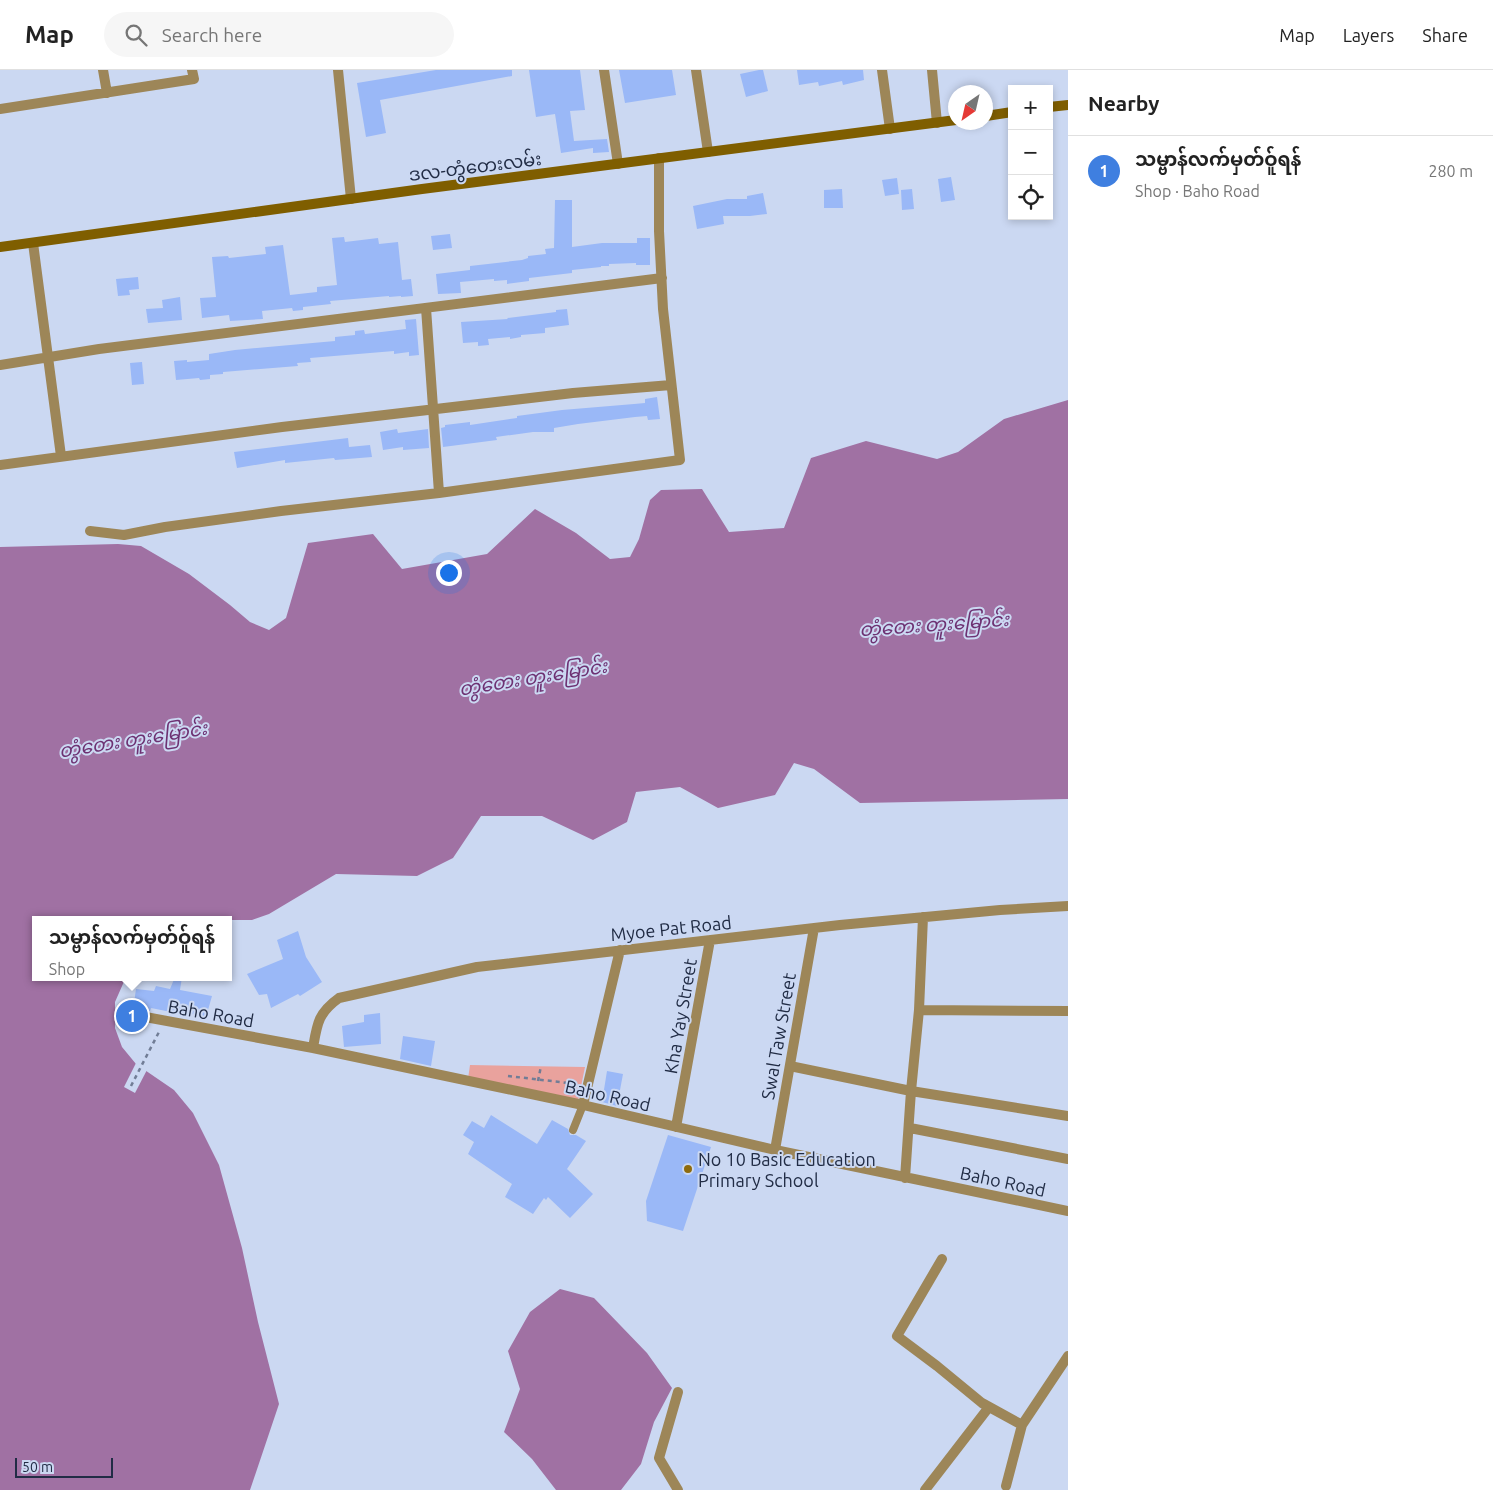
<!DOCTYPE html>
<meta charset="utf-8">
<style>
body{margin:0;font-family:Ubuntu,"Noto Sans Myanmar",sans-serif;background:#f6f6f6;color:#222}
.controls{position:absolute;right:15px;top:15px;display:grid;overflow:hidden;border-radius:0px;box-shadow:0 2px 8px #0003}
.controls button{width:45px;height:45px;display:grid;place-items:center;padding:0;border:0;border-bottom:1px solid #e0e0e0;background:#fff;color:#222;font:25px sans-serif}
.compass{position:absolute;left:948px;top:15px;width:45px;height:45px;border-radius:50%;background:#fff;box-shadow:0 2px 8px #0003;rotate:214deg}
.scale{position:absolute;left:15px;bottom:12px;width:98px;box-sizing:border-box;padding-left:5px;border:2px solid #212c45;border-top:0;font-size:14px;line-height:18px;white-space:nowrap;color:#212c45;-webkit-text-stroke:4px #cbd8f2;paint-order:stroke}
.you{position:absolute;left:448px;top:502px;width:18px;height:18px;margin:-12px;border:4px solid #fff;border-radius:50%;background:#1a73e8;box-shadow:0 0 0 8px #1a73e833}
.badge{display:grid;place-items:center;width:32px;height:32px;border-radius:50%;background:#8e6b0f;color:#fff;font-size:16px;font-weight:700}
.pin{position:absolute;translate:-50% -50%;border:2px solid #fff;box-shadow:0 1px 5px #0006}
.popup{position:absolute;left:32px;top:846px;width:200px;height:65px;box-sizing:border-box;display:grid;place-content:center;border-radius:0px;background:#fff;filter:drop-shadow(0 1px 4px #0005);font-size:16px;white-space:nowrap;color:#767676}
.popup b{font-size:19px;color:#222}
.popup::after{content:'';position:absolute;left:50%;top:100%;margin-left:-10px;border:10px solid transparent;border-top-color:#fff}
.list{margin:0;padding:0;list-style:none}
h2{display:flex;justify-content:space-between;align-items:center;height:65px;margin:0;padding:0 20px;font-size:21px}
h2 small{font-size:16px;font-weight:400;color:#767676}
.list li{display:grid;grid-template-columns:32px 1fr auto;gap:15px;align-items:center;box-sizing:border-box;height:70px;padding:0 20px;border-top:1px solid #e0e0e0}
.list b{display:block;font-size:19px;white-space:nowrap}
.list p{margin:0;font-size:16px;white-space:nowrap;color:#767676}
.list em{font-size:16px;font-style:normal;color:#767676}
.icon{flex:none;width:28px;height:28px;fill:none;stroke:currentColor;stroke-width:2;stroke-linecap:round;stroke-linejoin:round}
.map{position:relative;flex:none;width:1068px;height:1420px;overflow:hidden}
header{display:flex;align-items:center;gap:30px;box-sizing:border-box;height:70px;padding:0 25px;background:#fff;border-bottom:1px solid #e0e0e0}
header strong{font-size:24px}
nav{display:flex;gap:28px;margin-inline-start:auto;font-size:18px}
.search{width:350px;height:45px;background:#f6f6f6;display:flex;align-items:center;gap:12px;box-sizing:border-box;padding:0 18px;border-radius:28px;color:#767676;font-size:19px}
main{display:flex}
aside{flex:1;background:#fff}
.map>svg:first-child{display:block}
</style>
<header>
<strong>Map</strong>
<div class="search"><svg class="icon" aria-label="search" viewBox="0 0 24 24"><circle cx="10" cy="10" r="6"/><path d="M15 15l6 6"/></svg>Search here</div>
<nav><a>Map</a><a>Layers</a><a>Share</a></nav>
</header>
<main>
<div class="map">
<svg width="1068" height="1420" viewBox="0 0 1068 1420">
<rect width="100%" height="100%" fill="#cbd8f2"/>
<path fill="#e9a29d" d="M470,995L585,997L578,1031L468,1009Z"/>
<path fill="#a071a3" d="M1068,330V729L860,733L814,699L794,693L775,725L718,738L680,717L636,722L627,752L593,770L542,746H481L453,788L417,806L336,804L269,844L252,850H36V907H126L115,932V958L122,977L136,994L174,1020L193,1043L219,1095L242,1178L258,1252L279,1334L250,1420H0V477L118,474L141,476L189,504L230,535L250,552L269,560L286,548L308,473L373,464L402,499L487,484L535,439L576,463L610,489L630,487L639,469L650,430L661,420L702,419L729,462L784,458L811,388L866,371L937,389L958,382L1004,349Z
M560,1219L594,1228L647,1283L672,1318L654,1352L641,1394L621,1420H556L532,1389L504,1362L520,1319L508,1281L530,1242Z"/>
<path fill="#cbd8f2" d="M137,991L148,998L135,1023L124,1017Z"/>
<path fill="#9ab8f7" d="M436,0H512V6L380,30L386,63L366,67L357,13Z
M529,0H580L585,40L570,41L574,71L607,69L609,82L593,83V78L561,83L555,44L536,47Z
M619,0H672L676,25L625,33Z
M759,0H763L768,21L746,27L740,4Z
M797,0H863L864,10L843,15L842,11L819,16L818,12L799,15Z
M951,107L955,130L941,132L938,109Z
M897,108L899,124L885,126L882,110Z
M842,119L843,138H824V120Z
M912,119L914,139L902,140L901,120Z
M763,123L767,144L750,146H723L724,154L697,159L693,136L727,129H747V126Z
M555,130H572V177L602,173H637V168H650V195H636V193L609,194V196H601V197L572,200V203L529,208V211L507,214V210L494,211V209L460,212L461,223L438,224L436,204L470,200V196L522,190L528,188V186L546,184L545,179L554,178Z
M450,164L452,178L433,180L431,166Z
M344,167L345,172L378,168L379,174L398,172L402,210L411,209L413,226L401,227V226L389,227V226L330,231L331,234L303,237V240L293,241L292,238L262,241L263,249L247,250L230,251L229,245L202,248L200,228L216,227L212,187L228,186L229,188L266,184L265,177L283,175L290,225L317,222V217L337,215L332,168Z
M138,207L139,219L129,220L130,225L118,226L116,209Z
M180,227L182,250L148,253L146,239L163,238L162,230Z
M567,239L569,255L545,258V263L521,265V267L510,269V267L488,269L489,275L478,276V272L463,273L461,252L508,249L507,248L556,242V240Z
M416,249L419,285L409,286V282L394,284V281L310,288L311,292L297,293L298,296L223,302V304L210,305V309L200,310L199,308L176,310L174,291L187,290V292L209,290V284L235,280L335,271V267L355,265V261L364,260L365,264L406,259L405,250Z
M142,292L144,314L132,315L130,293Z
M657,327L660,349L648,350L647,346L635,347L578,354L554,358V362H533L496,367L497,370L443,377L441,358L445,357V355L470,352V355L517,348V346L562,340L634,334L645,333V329Z
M397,359L398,363L428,359L429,378L403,380V377L383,380L380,362Z
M348,368L349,377L370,375L372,387L335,390L334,388L285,393V390L237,398L234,382Z
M298,861L306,887L322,912L300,926L298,924L271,938L267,924L259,925L247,904L283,889L277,870Z
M175,907H182L180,920L212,926L206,947L177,941L176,943L151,938L150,941L141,939L133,940L136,919L154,921L156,916L170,919Z
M380,943L381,974L344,977L342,956L364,952V945Z
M403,966L435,971L431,996L400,989Z
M607,1001L623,1004L617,1036L602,1032Z
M491,1045L537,1074L552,1050L568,1059L570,1065H576L586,1071L567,1099L593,1124L570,1148L548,1127L546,1130L544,1128L533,1144L505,1127L512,1114L468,1084L474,1072L463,1065L472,1051L484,1058Z
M668,1065L711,1077L683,1161L647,1151L646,1131Z"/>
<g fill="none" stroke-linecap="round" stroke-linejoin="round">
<path stroke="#717d96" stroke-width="2.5" stroke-dasharray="4 4" stroke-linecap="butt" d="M508,1006L577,1014
M538,1011L541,996
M131,1016L160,960"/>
<path stroke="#9d8658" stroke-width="8" d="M573,1060L583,1035"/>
<path stroke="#9d8658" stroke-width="10" d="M103,0L107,23
M338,0L351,129
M604,0L618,94
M696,0L708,82
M882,0L890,59
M932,0L937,53
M0,39L194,9L192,0
M33,173L61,386
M426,238L439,423
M0,295L99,279L662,208
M0,395L282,357L573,323L671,315
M90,461L124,465L165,457L281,441L439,423L680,390L663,239L659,161V88
M919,940L1068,941
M140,946L313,978L583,1035L775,1080L1068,1141
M313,978C317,954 318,943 339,928L477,897L840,855L1000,840L1068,836
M790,996L911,1021L1068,1046
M583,1035L620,880
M676,1057L710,870
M910,1058L1068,1089
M775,1080L814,858
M905,1108L911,1021L919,940L923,847
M942,1189L897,1266L937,1296L982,1333L1022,1355
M678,1322L659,1388L678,1420
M1006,1416L1022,1355L1068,1286
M925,1420L989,1337"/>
<path stroke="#7f5e00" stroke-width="10" d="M1049,37L1068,35
M986,46L1012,42
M0,177L422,119L956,50"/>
</g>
<circle fill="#8e6b0f" stroke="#cbd8f2" stroke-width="2" cx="688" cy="1099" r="5"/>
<g text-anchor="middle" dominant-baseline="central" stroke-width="4" stroke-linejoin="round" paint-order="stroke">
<g font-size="18" fill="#212c45" stroke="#cbd8f2">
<text transform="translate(475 96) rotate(-7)">ဒလ-တွံတေးလမ်း</text>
<text transform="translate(671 858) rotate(-6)">Myoe Pat Road</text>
<text transform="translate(211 943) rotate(10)">Baho Road</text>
<text transform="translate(680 946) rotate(-80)">Kha Yay Street</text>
<text transform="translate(778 966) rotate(-80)">Swal Taw Street</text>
<text transform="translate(608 1025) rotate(13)">Baho Road</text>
<text transform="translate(1003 1111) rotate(12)">Baho Road</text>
</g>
<g font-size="18" fill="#212c45" stroke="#cbd8f2" text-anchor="start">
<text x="698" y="1089">No 10 Basic Education<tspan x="698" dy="21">Primary School</tspan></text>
</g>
<g font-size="19" font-style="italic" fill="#6d3172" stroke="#cbd8f2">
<text transform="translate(934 554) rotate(-4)">တွံတေး တူးမြောင်း</text>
<text transform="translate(533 607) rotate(-9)">တွံတေး တူးမြောင်း</text>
<text transform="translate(133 669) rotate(-9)">တွံတေး တူးမြောင်း</text>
</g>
</g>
</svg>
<div class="controls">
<button>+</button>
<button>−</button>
<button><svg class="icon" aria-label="locate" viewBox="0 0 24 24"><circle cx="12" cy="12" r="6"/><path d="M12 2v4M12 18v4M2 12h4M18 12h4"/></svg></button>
</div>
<svg class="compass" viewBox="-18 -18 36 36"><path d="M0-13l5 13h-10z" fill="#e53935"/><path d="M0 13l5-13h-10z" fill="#767676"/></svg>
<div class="scale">50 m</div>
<div class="you"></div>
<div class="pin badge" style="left:132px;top:946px;background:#3f7fe0">1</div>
<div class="popup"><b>သမ္ဗာန်လက်မှတ်ဝ်ူရန်</b>Shop</div>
</div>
<aside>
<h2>Nearby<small></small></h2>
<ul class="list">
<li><span class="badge" style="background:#3f7fe0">1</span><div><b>သမ္ဗာန်လက်မှတ်ဝ်ူရန်</b><p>Shop · Baho Road</p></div><em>280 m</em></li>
</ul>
</aside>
</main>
